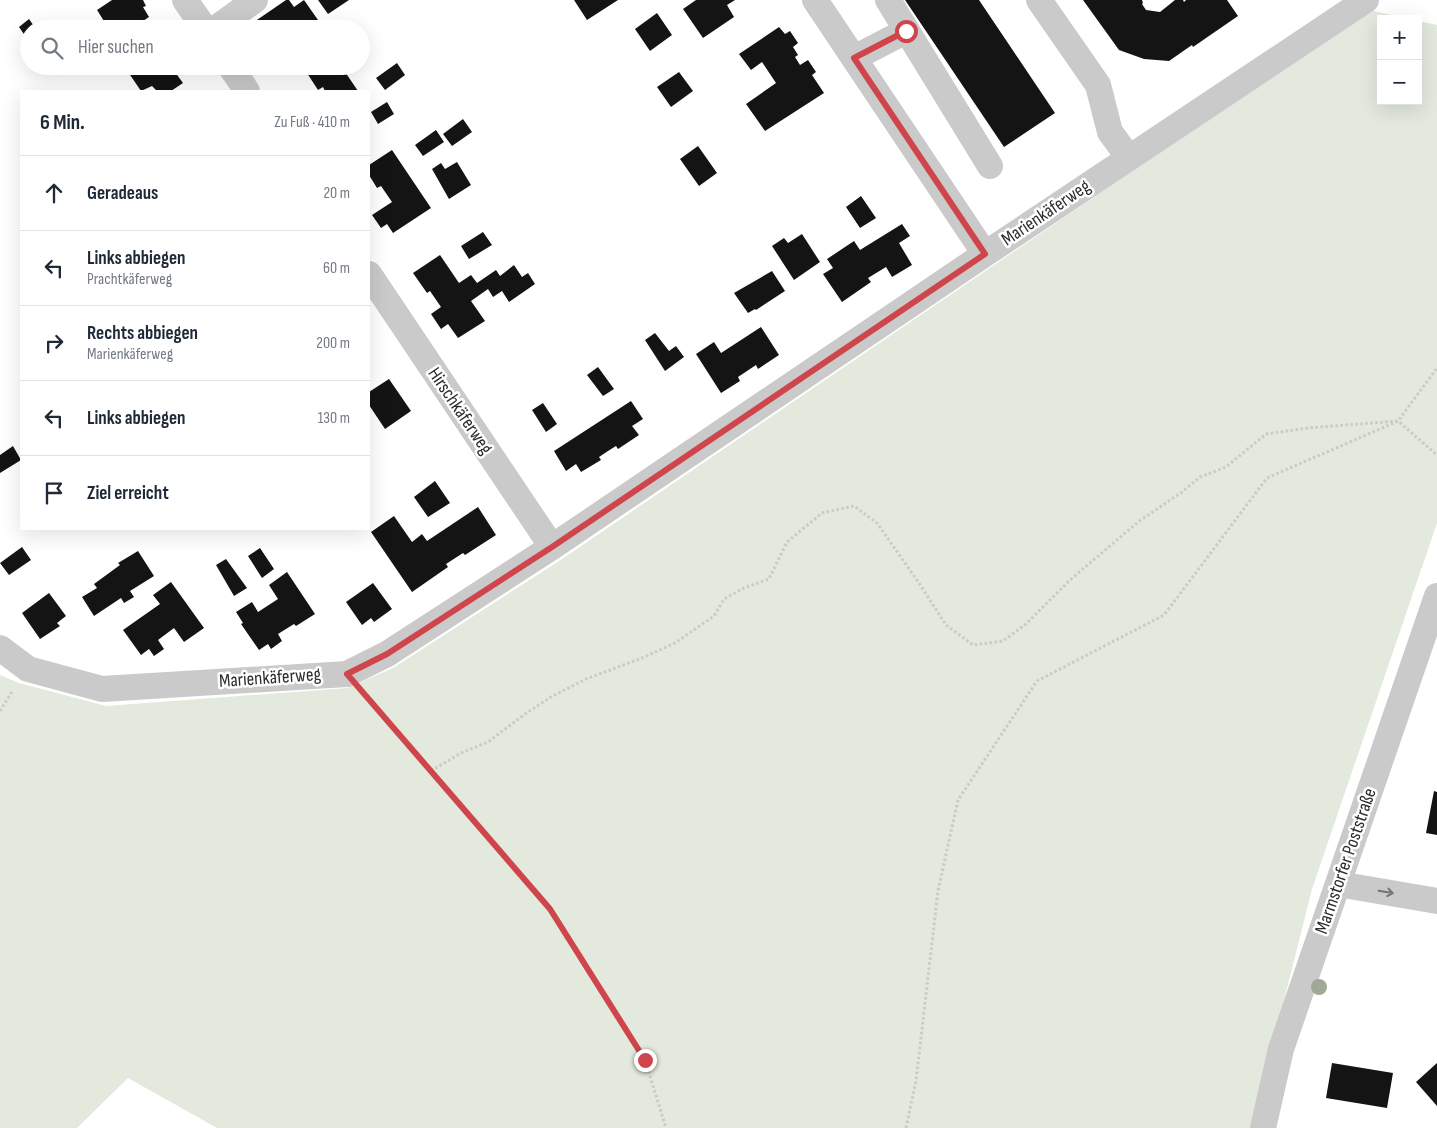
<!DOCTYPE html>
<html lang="de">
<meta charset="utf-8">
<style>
body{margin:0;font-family:"Sofia Sans Condensed",sans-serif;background:#f2f2f3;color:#1f2937}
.controls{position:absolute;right:15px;top:15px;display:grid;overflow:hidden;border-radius:0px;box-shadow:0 5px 20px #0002}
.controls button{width:45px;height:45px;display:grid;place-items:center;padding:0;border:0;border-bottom:1px solid #e0e1e3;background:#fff;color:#1f2937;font:25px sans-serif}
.stop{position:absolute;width:15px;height:15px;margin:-11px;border:4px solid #cf454c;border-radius:50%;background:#fff}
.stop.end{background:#cf454c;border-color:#fff;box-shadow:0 1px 5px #0008}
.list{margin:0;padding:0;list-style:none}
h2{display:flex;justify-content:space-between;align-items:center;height:65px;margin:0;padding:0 20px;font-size:21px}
h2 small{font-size:16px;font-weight:400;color:#747a83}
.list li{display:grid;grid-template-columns:32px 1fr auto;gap:15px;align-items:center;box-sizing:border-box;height:75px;padding:0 20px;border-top:1px solid #e0e1e3}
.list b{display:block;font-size:19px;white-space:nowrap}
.list p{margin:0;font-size:16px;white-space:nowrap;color:#747a83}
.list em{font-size:16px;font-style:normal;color:#747a83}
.icon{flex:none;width:28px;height:28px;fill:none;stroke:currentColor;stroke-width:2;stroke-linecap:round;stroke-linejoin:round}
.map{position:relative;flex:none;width:1437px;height:1128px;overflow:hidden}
.search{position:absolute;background:#fff;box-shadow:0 5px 20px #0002;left:20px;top:20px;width:350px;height:55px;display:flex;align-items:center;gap:12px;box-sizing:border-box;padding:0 18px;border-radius:28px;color:#747a83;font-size:19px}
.panel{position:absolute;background:#fff;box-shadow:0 5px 20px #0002;left:20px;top:90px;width:350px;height:440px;border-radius:0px}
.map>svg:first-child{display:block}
</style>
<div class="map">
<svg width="1437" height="1128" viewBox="0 0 1437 1128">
<rect width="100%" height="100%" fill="#fff"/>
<path fill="#e3e9dd" d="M1369,10L1409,19H1381V101H1418V21L1437,25V523L1312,889L1252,1128H217L128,1078L77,1128H0V675L19,683L106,706L347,688L393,668L562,559Z"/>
<path fill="#141414" d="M112,0H143L146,6L143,7L149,17L131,29H109L97,10Z
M286,0H289L294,7L304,0L318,20L306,29H244Z
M318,0H349L328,14Z
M574,0H618L587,20Z
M696,0H735L727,5L734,17L703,38L683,9Z
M905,0H979L1055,113L1004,147Z
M1083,0H1142L1143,3L1142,4L1146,10L1160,12L1175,0H1183L1184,2L1186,0H1227L1238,16L1193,47L1192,45L1169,61L1144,59L1119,50Z
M657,13L672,35L650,51L635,29Z
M29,19L36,29H29L28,40L19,27Z
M779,27L785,34L790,31L798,43L793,47L798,55L795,57L800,65L808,60L816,72L812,75L824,93L765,131L746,104L776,83L762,62L751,70L739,54Z
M397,63L405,75L385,90L376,78Z
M124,66H174L177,71L175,72L183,83L171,91H157L152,86L141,91Z
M311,66H341L358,91H325L323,87L318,90L305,70Z
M679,72L693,91L671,107L657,87Z
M387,102L394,114L378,124L371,112Z
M463,119L472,132L452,146L443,134Z
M436,130L444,142L423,156L415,145Z
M698,146L717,173L699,186L680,159Z
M392,150L431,208L393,233L387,224L381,228L372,215L392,202L381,186L377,188L369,175V165Z
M457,162L471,185L449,199L432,169L441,163L445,169Z
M861,196L876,218L860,228L846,207Z
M902,224L910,236L899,243L912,265L892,277L886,267L868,278L871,282L842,302L823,274L833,268L827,259L854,241L860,250Z
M483,232L492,245L469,259L461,246Z
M802,234L820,262L794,280L772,246L784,238L788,243Z
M440,255L459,283L471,275L477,283L496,270L500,276L514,265L522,277L528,273L535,284L509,302L502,291L493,297L488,289L471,301L485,321L458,338L448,324L441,329L431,314L441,307L430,291L427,293L413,273Z
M772,271L785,291L756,310L755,309L748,313L734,293Z
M761,327L779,355L758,369L756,365L738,377L740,381L721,393L696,354L714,342L721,353Z
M655,333L669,351L676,346L684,357L665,371L645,340Z
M598,367L614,389L603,396L587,375Z
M389,379L411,411L385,429L369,405V392Z
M631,401L643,419L632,426L639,435L618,449L616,446L608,451L599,457L601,460L581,472L576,464L566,471L554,451Z
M543,403L557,424L546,432L532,410Z
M13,446L21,460L0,473V455Z
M435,481L450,503L428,517L414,497Z
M478,507L496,535L465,555L463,553L446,564L448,567L412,592L371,532L394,516L412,542L422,534L427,541Z
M22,547L31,560L9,575L0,563Z
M260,548L274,569L262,578L248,556Z
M138,551L154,576L130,591L134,597L124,603L121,598L94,616L82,597L97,588L94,584L120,565L118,563Z
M226,559L247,588L234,596L216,565Z
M287,572L315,614L296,626L294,624L278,634L282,641L271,649L268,644L259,650L241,624L243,623L236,612L252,602L258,612L278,599L269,585Z
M171,582L204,628L184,642L174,628L158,640L164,649L154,656L149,649L141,655L123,630L160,604L153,595Z
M373,583L392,609L374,622L371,618L362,625L346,602Z
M49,593L66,616L57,623L60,626L40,639L22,613Z
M1434,791L1437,792V835L1426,833Z
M1332,1063L1393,1073L1387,1108L1326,1098Z
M1437,1063V1106L1416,1082Z"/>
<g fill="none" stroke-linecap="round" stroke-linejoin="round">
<path stroke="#cacaca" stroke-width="3" stroke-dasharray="2.5 2.5" stroke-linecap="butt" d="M364,693L550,909L645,1060L666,1128
M0,711L13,690
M431,771L461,753L488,742L525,714L551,697L586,679L642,658L675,643L714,616L724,599L744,588L769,579L787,542L822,513L854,506L877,523L919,583L946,625L973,645L1003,641L1026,624L1070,580L1138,522L1182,492L1200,477L1226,467L1266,434L1308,428L1398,421L1437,368
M906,1128L916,1081L938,891L958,800L1037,681L1164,615L1267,478L1398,421L1437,455"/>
<path stroke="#cacaca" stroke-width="26" d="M185,0L205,29
M815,0L985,254
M888,0L990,166
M1039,0L1098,85L1110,132L1129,158
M215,29L255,0
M854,58L906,31
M230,66L247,91
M369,274L552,547
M0,648L28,669L102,689L347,674L387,654L552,547L985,254L1366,0
M1338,884L1437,901
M1263,1128L1281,1049L1437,596"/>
</g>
<circle fill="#9fa996" cx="1319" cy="987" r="8"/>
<defs><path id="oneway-shaft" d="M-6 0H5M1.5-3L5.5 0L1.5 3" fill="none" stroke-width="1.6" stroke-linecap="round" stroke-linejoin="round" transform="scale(1.25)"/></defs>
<use stroke="#747474" href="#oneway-shaft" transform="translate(1386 892) rotate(10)"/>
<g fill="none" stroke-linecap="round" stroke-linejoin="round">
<path stroke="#cf454c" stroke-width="6" d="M645,1060L550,909L347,674L387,654L552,547L985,254L854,58L906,31"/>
</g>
<g text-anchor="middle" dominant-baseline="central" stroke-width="5" stroke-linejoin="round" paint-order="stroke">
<g font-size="19" fill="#2d2d2d" stroke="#fff">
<text transform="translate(1046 213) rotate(-34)">Marienkäferweg</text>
<text transform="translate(460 411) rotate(56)">Hirschkäferweg</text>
<text transform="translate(270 678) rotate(-4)">Marienkäferweg</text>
<text transform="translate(1346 861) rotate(-71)">Marmstorfer Poststraße</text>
</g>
</g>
</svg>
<div class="controls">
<button>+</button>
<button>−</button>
</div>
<div class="stop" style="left:906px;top:31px"></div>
<div class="stop end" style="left:645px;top:1060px"></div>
<div class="search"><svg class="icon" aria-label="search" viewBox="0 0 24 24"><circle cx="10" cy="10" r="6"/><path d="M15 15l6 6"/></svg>Hier suchen</div>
<section class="panel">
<h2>6 Min.<small>Zu Fuß · 410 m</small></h2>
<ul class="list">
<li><svg class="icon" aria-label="ahead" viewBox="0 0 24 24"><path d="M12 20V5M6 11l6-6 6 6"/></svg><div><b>Geradeaus</b></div><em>20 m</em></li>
<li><svg class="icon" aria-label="left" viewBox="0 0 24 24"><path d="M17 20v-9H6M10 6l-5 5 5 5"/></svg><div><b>Links abbiegen</b><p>Prachtkäferweg</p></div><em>60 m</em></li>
<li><svg class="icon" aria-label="right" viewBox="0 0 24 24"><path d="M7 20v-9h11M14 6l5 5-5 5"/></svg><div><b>Rechts abbiegen</b><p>Marienkäferweg</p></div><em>200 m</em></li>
<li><svg class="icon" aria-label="left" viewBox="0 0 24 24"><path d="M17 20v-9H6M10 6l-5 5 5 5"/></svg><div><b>Links abbiegen</b></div><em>130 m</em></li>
<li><svg class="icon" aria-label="arrive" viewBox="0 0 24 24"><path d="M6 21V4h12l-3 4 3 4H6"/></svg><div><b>Ziel erreicht</b></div></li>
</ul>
</section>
</div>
